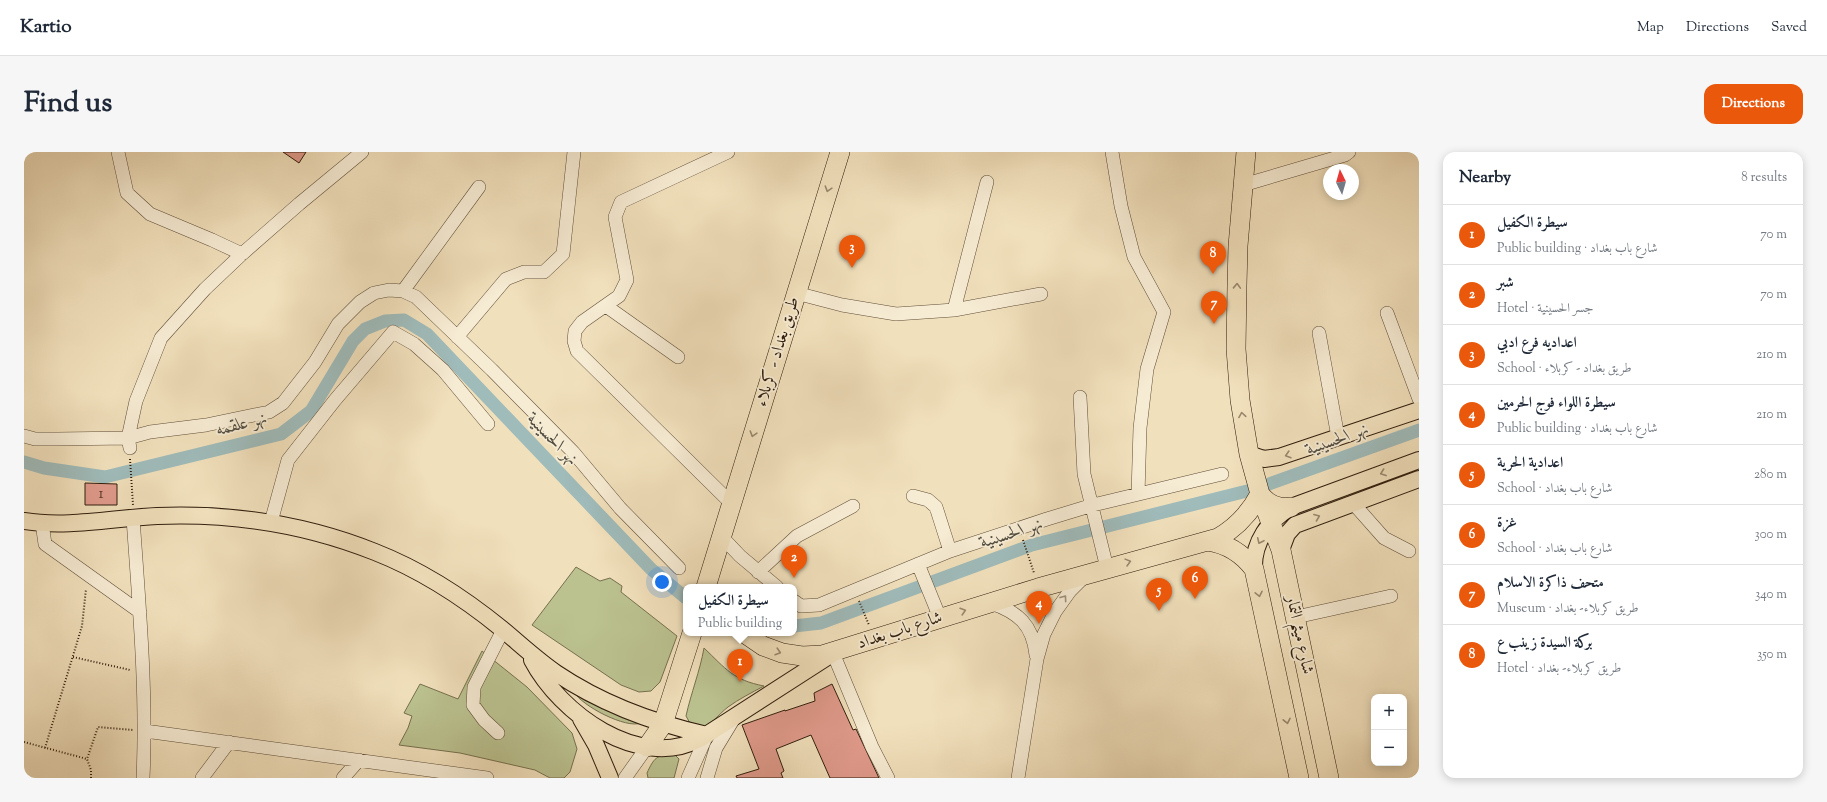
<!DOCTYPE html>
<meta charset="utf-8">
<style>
body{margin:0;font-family:"Sorts Mill Goudy",Amiri,serif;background:#f6f6f7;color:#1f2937}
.controls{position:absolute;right:12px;bottom:12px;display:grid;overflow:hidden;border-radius:8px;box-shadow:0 2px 10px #0003}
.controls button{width:36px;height:36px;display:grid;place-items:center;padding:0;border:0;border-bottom:1px solid #e0e1e3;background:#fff;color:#1f2937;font:20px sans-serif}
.compass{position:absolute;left:1299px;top:12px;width:36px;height:36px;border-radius:50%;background:#fff;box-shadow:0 2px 10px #0003;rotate:355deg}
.you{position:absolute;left:638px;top:430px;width:14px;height:14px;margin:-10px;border:3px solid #fff;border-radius:50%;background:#1a73e8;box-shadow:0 0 0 6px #1a73e833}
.badge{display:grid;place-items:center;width:26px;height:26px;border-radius:50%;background:#ea580c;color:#fff;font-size:13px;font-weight:700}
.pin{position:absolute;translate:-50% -33px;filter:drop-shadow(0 1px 2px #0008)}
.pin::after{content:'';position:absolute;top:21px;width:14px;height:12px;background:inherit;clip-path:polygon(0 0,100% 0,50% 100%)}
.popup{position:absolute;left:659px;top:432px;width:114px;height:52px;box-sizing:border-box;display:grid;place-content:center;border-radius:8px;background:#fff;filter:drop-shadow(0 1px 3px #0005);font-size:13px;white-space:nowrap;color:#747a83}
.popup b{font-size:15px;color:#1f2937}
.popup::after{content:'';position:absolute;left:50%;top:100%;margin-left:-8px;border:8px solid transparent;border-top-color:#fff}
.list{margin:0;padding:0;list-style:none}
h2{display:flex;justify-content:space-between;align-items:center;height:52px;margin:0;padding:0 16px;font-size:17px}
h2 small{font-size:13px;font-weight:400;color:#747a83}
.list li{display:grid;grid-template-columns:26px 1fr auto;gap:12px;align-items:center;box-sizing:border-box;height:60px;padding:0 16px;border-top:1px solid #e0e1e3}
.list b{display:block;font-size:15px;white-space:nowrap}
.list p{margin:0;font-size:13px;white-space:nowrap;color:#747a83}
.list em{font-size:13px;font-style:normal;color:#747a83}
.map{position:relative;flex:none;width:1395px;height:626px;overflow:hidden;border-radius:12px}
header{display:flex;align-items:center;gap:24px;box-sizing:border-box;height:56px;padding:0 20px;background:#fff;border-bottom:1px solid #e0e1e3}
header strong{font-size:19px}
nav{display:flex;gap:22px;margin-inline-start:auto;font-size:14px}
.intro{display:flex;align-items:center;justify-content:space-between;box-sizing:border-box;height:96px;padding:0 24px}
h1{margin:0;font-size:28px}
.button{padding:10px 18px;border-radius:12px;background:#ea580c;color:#fff;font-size:14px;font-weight:700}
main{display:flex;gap:24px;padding:0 24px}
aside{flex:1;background:#fff;border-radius:12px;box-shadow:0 2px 10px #0003}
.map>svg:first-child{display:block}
</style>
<header>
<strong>Kartio</strong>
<nav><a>Map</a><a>Directions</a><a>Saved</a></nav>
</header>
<div class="intro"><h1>Find us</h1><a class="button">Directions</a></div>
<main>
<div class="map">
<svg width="1395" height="626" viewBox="0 0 1395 626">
<rect width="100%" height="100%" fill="#f1e0bc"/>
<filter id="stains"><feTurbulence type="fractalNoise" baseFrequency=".005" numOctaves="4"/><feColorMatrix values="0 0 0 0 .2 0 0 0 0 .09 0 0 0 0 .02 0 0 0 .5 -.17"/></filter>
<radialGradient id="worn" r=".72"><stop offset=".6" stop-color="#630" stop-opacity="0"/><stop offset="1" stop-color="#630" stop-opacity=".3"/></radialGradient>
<path fill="#bbc290" stroke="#76704e" d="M552,415L576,429L586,426L598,434L597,440L653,484L636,530L627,539L615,540L597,533L508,473Z
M680,496C702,517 709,528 740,534C727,541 715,547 704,555C694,563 688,572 677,577L667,573L662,564C667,541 676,519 680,496Z
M458,499L503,535L548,581L553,597L546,620L540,626H526L511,618L436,601L375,593L384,576L388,564L380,561L396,532L434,547Z
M550,540L617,571C602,577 558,554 550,540Z
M650,602L655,607L650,626H624L623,621C630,606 632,603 650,602Z"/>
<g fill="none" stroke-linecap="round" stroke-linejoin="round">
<path stroke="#9fbbba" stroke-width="13" d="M0,310L20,316L81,325L257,282L287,259L329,189L341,177L361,169L380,168L403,182L627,417L662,446
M1245,332L1395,278
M770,474L797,471L1008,393L1223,339"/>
</g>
<path fill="#e09a8b" stroke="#301d0c" d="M259,0H282L275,11Z
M61,331L93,332V353H61Z
M808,532L829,578L832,577L855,626H806L787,583L752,597L760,619L757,621L759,626H713L712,624L735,617L718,573L761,558V559L791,549L790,541Z"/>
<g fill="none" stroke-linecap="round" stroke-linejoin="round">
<defs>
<path id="minor" d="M94,0L103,41L126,62L188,88L218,102
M704,0L597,50L591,65L603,128L595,144L558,170L551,179L550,189L553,199L707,351
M1088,0L1097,54L1110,105L1140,160L1123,217L1116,276L1114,342
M1219,33L1321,3L1325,0
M379,139L455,35
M772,141L818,153L872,162L930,158L1017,142
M582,154L654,205
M930,158L963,30
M1363,161L1395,247
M1295,181L1314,285
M433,185L482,127L500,120H520L539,102L550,0
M1056,245L1060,322L1083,416
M0,284L11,287H33L104,286L126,280L182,273L245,260L259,251L291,210L314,172L336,150L350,141L365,138L379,139L392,145L468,218L549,300L596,356L655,416
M106,296L104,286L112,249L137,186L181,137L218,102L275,52L338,0
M889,344L904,348L912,355L926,399
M1329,351L1360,386L1385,399
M109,366C115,452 123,539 119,626
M247,370L264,308L311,248L369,180L390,192L419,218L464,272
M18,371L21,392L116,460
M697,384L716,404L753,435
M894,412L916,466
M734,420L773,384L829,354
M770,449L777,454L795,453L926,399L1023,367L1069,353L1198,322
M967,451C994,460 1009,473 1012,503
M1272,465L1367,444
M809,501L848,595L864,626
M121,579L463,626
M474,581L460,568L449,553L450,535L479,478
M178,626L205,590
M319,626L335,608
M601,626L623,595
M664,626L683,583
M683,626L692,596L709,568
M994,626L1013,507L1020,482L1031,460L1046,439L1061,424"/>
<path id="major" d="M1225,302L1240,307L1255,305L1395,258
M0,369C44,376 89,366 133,364C209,361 281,372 351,400C397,418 440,446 478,477C496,492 513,508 532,521C578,552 630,571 683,583
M1257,398L1263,382L1271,373L1395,327
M1230,417C1229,390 1245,368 1267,355L1395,308
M508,508C536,561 614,619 676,587L808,502
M557,567L572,593L586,626"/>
<path id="highway" d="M1222,0L1214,94L1213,134L1212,197L1216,248L1225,302L1236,342L1257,398L1305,626
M1236,342C1244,353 1254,357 1267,355
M1184,389C1204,392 1218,401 1230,417L1275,626
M682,435L816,0
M720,481L739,494L758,501L778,504L798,503L1014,436L1194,386C1213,375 1226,361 1236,342
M623,595L639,572L668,481"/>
</defs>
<use href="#minor" stroke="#604e38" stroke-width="14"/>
<use href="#major" stroke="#301d0c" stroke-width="18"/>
<use href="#highway" stroke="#301d0c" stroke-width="20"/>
<path stroke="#301d0c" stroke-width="2" stroke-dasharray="1 2" stroke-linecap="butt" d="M106,307L109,353
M999,388L1010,421
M835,449L845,473
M49,505L106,518
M0,590L63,607
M21,596L58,474L62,437
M67,626V618L63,607L74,575L109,578"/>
<use href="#minor" stroke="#f6ebd3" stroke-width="13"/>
<use href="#major" stroke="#f1e0bc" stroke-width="16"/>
<use href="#highway" stroke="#f1e0bc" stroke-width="19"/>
</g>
<defs><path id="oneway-chevron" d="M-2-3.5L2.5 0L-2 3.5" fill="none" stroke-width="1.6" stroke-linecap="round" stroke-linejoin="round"/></defs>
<g stroke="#9a886d">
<use href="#oneway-chevron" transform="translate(804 37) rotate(107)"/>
<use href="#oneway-chevron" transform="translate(1213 134) rotate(-88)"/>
<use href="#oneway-chevron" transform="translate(1218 263) rotate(-99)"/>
<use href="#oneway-chevron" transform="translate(729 282) rotate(107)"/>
<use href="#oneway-chevron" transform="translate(1264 303) rotate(163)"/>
<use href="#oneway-chevron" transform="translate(1359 321) rotate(160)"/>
<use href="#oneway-chevron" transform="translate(1293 365) rotate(-21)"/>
<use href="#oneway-chevron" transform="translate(1236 389) rotate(115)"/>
<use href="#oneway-chevron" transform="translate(1104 410) rotate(-15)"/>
<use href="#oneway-chevron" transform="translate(1235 442) rotate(78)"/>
<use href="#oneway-chevron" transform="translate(939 459) rotate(-17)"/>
<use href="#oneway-chevron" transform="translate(754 500) rotate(17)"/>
<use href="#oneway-chevron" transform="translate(1263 569) rotate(78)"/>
</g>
<use stroke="#9d8e79" href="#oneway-chevron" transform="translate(1040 446) rotate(-54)"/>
<g text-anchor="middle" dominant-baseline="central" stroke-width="3.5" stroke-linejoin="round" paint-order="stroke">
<g font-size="15" fill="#5c3c2c">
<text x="77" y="342">1</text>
</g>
<g font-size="17" fill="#301d0c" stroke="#f6ebd3">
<text transform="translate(754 200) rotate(-73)">طريق بغداد - كربلاء</text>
<text transform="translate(876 479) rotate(-18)">شارع باب بغداد</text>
<text transform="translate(1275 483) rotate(78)">شارع ميثم التمار</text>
</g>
<g font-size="18" font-style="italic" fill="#514c40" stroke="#f6ebd3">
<text transform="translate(218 273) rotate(-14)">نهر علقمه</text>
<text transform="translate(528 288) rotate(46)">نهر الحسينية</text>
<text transform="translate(1314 288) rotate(-20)">نهر الحسينية</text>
<text transform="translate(988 382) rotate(-18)">نهر الحسينية</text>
</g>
</g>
<rect width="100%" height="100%" filter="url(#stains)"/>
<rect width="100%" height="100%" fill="url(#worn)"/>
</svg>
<div class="controls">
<button>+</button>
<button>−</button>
</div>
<svg class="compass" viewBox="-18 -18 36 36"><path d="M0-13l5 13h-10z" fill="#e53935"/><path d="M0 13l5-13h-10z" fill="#747a83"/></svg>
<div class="you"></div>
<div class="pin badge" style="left:716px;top:530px">1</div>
<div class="popup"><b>سيطرة الكفيل</b>Public building</div>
<div class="pin badge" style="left:770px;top:426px">2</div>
<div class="pin badge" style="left:828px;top:116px">3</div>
<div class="pin badge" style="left:1015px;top:472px">4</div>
<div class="pin badge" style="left:1135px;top:459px">5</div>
<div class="pin badge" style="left:1171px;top:447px">6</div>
<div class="pin badge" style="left:1190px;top:172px">7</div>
<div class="pin badge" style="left:1189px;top:122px">8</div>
</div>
<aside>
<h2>Nearby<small>8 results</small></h2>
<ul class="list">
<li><span class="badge">1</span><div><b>سيطرة الكفيل</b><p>Public building · شارع باب بغداد</p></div><em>70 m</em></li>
<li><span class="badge">2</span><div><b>شبر</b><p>Hotel · جسر الحسينية</p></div><em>70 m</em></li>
<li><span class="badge">3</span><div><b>اعداديه فرع ادبي</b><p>School · طريق بغداد - كربلاء</p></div><em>210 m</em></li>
<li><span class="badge">4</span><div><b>سيطرة اللواء فوج الحرمين</b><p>Public building · شارع باب بغداد</p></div><em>210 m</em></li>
<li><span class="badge">5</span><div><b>اعدادية الحرية</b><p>School · شارع باب بغداد</p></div><em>280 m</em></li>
<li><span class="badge">6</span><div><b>غزة</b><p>School · شارع باب بغداد</p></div><em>300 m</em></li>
<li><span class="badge">7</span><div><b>متحف ذاكرة الاسلام</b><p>Museum · طريق كربلاء- بغداد</p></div><em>340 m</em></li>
<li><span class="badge">8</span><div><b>بركة السيدة زينب ع</b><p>Hotel · طريق كربلاء- بغداد</p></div><em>350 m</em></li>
</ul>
</aside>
</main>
